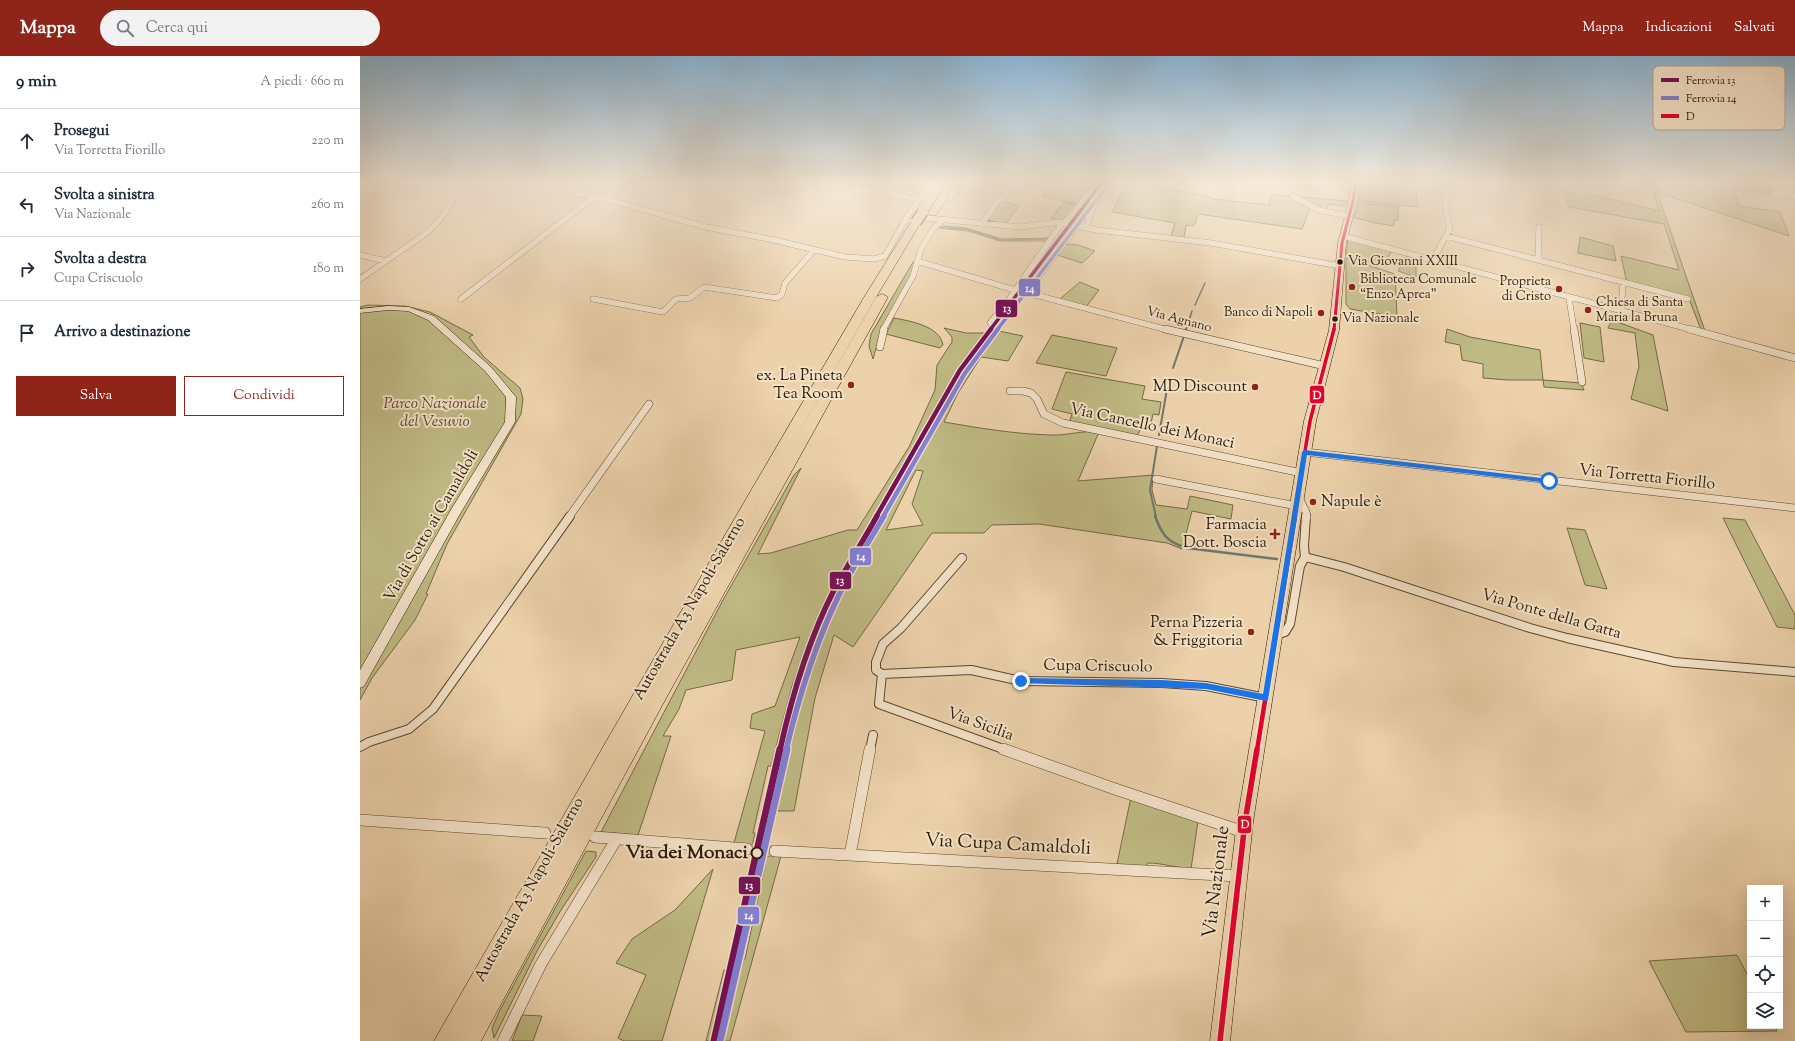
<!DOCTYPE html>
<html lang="it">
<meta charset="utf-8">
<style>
body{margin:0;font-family:"Sorts Mill Goudy",serif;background:#f2f2f3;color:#1f2937}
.controls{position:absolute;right:12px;bottom:12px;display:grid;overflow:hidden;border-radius:0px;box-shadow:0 4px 16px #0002}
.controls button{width:36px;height:36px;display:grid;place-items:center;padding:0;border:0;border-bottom:1px solid #e0e1e3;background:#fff;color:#1f2937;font:20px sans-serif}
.stop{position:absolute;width:12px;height:12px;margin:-9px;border:3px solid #1a73e8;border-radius:50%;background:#fff}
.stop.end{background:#1a73e8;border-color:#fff;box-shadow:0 1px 4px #0008}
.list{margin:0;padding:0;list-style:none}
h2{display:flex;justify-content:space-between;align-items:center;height:52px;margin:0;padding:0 16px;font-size:17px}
h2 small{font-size:13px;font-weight:400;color:#747a83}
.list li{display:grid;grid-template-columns:26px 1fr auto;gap:12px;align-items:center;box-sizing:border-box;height:64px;padding:0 16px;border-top:1px solid #e0e1e3}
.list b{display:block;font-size:15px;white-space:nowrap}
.list p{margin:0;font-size:13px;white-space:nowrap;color:#747a83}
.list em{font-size:13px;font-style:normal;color:#747a83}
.actions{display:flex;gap:8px;padding:12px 16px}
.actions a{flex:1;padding:9px 0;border:1px solid #8f2418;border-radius:0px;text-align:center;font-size:14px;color:#8f2418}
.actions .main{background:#8f2418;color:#fff}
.icon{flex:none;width:22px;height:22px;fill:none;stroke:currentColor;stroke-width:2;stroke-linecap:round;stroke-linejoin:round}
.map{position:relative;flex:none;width:1435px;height:985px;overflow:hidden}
header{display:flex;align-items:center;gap:24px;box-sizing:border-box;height:56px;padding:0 20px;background:#8f2418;color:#fff}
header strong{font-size:19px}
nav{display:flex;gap:22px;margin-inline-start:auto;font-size:14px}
.search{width:280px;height:36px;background:#f2f2f3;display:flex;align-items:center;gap:10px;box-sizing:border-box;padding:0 14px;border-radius:22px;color:#747a83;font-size:15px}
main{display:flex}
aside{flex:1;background:#fff}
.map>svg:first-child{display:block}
</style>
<header>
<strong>Mappa</strong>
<div class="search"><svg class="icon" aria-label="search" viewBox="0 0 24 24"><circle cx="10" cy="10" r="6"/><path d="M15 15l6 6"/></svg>Cerca qui</div>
<nav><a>Mappa</a><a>Indicazioni</a><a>Salvati</a></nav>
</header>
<main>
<aside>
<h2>9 min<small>A piedi · 660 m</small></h2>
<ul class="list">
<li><svg class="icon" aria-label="ahead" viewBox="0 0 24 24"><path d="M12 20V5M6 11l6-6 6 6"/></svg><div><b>Prosegui</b><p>Via Torretta Fiorillo</p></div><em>220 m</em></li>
<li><svg class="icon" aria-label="left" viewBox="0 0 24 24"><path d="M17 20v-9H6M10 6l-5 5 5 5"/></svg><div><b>Svolta a sinistra</b><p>Via Nazionale</p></div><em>260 m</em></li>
<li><svg class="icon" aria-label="right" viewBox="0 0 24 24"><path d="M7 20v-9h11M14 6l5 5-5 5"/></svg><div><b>Svolta a destra</b><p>Cupa Criscuolo</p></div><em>180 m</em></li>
<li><svg class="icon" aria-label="arrive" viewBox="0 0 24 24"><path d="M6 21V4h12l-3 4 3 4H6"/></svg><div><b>Arrivo a destinazione</b></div></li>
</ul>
<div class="actions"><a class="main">Salva</a><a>Condividi</a></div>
</aside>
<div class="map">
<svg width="1435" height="985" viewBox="0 0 1435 985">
<rect width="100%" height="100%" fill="#ecd1ab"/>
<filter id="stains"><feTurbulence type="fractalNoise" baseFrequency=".005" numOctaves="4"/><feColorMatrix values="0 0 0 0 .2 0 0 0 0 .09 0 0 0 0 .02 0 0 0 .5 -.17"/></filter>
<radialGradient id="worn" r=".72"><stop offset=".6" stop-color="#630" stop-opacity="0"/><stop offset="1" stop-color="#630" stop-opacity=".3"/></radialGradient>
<path fill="#bfb984" stroke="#766a44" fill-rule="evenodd" d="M654,125H738L717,148L682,140L690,131L660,127L654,132L652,127Z
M1290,125H1370L1380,150L1420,156L1429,180L1297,136L1346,278L1342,276L1329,243L1267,227L1261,200L1319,214L1304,168L1209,151L1201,131L1299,155Z
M1373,125H1407L1412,137L1376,134Z
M767,127L844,139L853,143L898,148V147L909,149L911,139L931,140L950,152L942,173L838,158L834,170L826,169L824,182L811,180L815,167L752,156Z
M1003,127L1056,134L1058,151L999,145Z
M941,141L987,145L985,150L968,148L967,156L940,142Z
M640,144L659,150L646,168L626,164Z
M704,146L716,149L703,164L691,163Z
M999,147L1038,151V164H1034V170L1010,166V165L994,162Z
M583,170L606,172L642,183L689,182L687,185H640L608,175L579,172Z
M1220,181L1253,190L1256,205L1218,197Z
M988,183L1032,195L1022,210L986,199Z
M705,188L718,189L735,195L722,207L697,199Z
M1047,199L1056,201V221L1038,215Z
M986,202L1035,218L1037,261L990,253L986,248Z
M553,206L555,207L550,221L522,271L513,303L509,290L511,278Z
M720,226L739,234L726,251L701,244V242Z
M8,249L45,250L70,256L113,279L109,281L124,301L160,332L163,343L161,358L87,488L66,538H68L55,564L12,622L0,644V251Z
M534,262C550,265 580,270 583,289L580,292L526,278Z
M1252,264L1293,279L1308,355L1271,343L1279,310L1275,277L1248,272Z
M1220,267L1240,271L1244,306L1224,302Z
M584,272L606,277H625L605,303L596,318L470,537L449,584L432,630L411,710H408L393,777H395L392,791L374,787L405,675L390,672L392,658L415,650L440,581L376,594L372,624L326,634L319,653L303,680H311L278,779L241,776L363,544L434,419L441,412L398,498L411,497L488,474H497L549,391L575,334L577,309L592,286V281Z
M1087,273L1110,281L1180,294L1183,324L1221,327L1224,334L1184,331L1183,324H1147L1123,322V308L1102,304L1100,289L1085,286Z
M634,274L663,280L648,305L621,301L598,337L584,366C619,372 654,378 690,379C706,380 722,374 739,376L718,425L793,419L792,434L796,449L827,453L830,440L873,449L871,463L832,455L822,493L807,487L679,468L632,469L624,477H572L493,591L474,579L455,642L434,755H417L427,711H423C433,669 441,626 458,586C483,525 518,468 550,411C577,364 602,317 634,274ZM556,414L563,415L552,448L563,469L526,474Z
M692,279L757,292L746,320L676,307Z
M706,316L785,330L782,343L801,346L799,359L793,358L790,372L781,371L777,381L712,367L710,364L712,358L692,353Z
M1363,462L1385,464L1435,559V573L1417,571Z
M1207,472L1225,474L1247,533L1225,529Z
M771,741L838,765L831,813C816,812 803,807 788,807L785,811L757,808Z
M226,795L236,796V801L201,854L177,895L134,982L132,972L140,954Z
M407,800H421L370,985H362L381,904L385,903Z
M353,813L302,985H264L258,982L286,919L256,907L272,883L315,854Z
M1377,899L1390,924V970H1414L1417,975L1326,976L1289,905Z
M364,914H367L350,985H346Z
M162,959L182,960L173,985H152Z"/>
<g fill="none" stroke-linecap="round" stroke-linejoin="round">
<path stroke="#70776d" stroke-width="1.5" d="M498,125L517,134
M582,172L606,173L641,184L687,183
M835,249L845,227
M826,274L832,255"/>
<path stroke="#70776d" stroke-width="2" d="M825,276L826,273
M813,312L824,280
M799,379L807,333
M796,461L790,434L797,390"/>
<path stroke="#70776d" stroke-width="2.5" d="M795,460C802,479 807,486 827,492L917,503"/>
<path stroke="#c6ad89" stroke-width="11" stroke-dasharray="11 5.5" stroke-linecap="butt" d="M387,793L415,795"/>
<defs>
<path id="street-far3" d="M126,125L235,140L346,171L414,184L485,201L514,203L525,200L547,161L571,125
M464,125L472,131L535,138L559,144
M988,125L996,126
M1180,125L1223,136
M1413,137L1435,140
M933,140L959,154L989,160
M590,142L602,125
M556,161L661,171L698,166L737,174L851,187L980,210
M704,167L740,125
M622,168L637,146L652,134V129L633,125
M717,170L669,233L668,237L808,274
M726,172L732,153L750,125
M983,180L1333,274
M1086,180L1328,243
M0,199L26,205
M1178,203L1179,171
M1073,204L1090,172L1087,160L1084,125
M557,205L655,234
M0,223L68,176L81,162L93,144V125
M1209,242L1214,274
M101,243L235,140
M233,243L303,256L316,243L330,242L344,231L417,242L422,238L425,227L454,194
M1261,256L1263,226
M630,267L647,246L702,167
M523,274L553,220L561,193L573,173L583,164"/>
<path id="street-far2" d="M805,273L965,310
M1214,273L1222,326
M1329,273L1435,302
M520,291L524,273
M650,335H663L671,337L677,343L684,358L703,367L942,417
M945,396L1435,452
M796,423L937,450
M938,440L946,456L947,461
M209,461L289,348"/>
<path id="street-far1" d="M945,501L984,511L1170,572L1207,582L1314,606L1435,616
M602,502L541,572L523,588L516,606V614L522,618L519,648L646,694
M916,579L925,576L930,568L940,510L945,501L944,490L946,460
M522,618L611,614L661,625L802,627L846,630L906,642
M0,691L9,686L49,673L73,653L210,460
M510,694L513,679"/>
<path id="street" d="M643,693L755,733L884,776
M0,764L185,777
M235,781L387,793
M415,795L878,820
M490,799L510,693
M143,985L181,908L256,784"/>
<path id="secondary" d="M28,250L49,251L74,260L131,311L156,341L155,366L100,458L4,630L0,632V614L92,452L145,366L146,341L125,315L68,264L48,255L28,254L0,257V253Z"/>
<path id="primary" d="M992,125H1000L997,145L986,187L979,274L956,365L893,766L870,985H850L877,766L944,365L969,274L978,187L989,145Z"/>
<path id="highway" d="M588,125H598L576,159H570L568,157Z
M556,163L561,166L515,243L320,586L516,241L522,238L528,241L304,646L121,985H74L365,479L503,243L551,166Z"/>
</defs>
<use href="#street-far3" stroke="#5d482d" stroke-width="6"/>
<use href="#street-far2" stroke="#5d482d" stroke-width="8"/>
<use href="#street-far1" stroke="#5d482d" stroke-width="10"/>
<use href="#street" stroke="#5d482d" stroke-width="12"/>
<use href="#secondary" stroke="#2d1b03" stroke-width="1"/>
<use href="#primary" stroke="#2d1b03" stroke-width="1"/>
<use href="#highway" stroke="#2d1b03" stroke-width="1"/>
<use href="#street-far3" stroke="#f3e1c8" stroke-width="5.5"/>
<use href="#street-far2" stroke="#f3e1c8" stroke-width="7"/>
<use href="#street-far1" stroke="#f3e1c8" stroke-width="8"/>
<use href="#street" stroke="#f3e1c8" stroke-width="11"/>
<use href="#secondary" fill="#f3e1c8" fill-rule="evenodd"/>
<use href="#primary" fill="#ecd1ab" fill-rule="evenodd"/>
<use href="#highway" fill="#ecd1ab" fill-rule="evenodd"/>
<defs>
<path id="highway-bridge" d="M556,166L563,156"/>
</defs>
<use href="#highway-bridge" stroke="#2d1b03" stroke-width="12" stroke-linecap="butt"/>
<use href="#highway-bridge" stroke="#ecd1ab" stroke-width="10"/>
<defs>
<path id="bus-1-far3" d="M974,274L982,187L993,145L996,125"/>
<path id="bus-1-far2" d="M934,461L950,365L974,273"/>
<path id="bus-1-far1" d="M897,694L935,460"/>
<path id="bus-1" d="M860,985L885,766L897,693"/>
</defs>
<use href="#bus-1-far3" stroke="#f3e1c8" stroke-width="5"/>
<use href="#bus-1-far2" stroke="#f3e1c8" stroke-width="6"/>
<use href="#bus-1-far1" stroke="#f3e1c8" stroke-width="8"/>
<use href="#bus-1" stroke="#f3e1c8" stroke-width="8"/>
<use href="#bus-1-far3" stroke="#e4002b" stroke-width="3"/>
<use href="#bus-1-far2" stroke="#e4002b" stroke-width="3.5"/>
<use href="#bus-1-far1" stroke="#e4002b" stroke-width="4.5"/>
<use href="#bus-1" stroke="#e4002b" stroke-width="5.5"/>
<defs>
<path id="rail-1-far3" d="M630,274L743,125"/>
<path id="rail-1-far2" d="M516,461L600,314L631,273"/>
<path id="rail-1-far1" d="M420,694C432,639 448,585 474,534C488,509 503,485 517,460"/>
<path id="rail-1" d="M354,985L420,693"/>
<path id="rail-2-far3" d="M637,274L748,129"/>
<path id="rail-2-far2" d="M523,461L605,317L638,273"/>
<path id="rail-2-far1" d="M426,694C439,640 455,588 479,539C492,512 509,486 524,460"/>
<path id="rail-2" d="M360,985L427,693"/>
</defs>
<use href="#rail-1-far3" stroke="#f3e1c8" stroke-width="5.5"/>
<use href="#rail-1-far2" stroke="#f3e1c8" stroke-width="7"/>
<use href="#rail-1-far1" stroke="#f3e1c8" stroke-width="8"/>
<use href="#rail-1" stroke="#f3e1c8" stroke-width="10"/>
<use href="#rail-2-far3" stroke="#f3e1c8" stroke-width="5.5"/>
<use href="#rail-2-far2" stroke="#f3e1c8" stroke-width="7"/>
<use href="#rail-2-far1" stroke="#f3e1c8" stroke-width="8"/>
<use href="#rail-2" stroke="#f3e1c8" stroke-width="10"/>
<use href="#rail-1-far3" stroke="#751056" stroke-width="3.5"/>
<use href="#rail-1-far2" stroke="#751056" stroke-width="4.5"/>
<use href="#rail-1-far1" stroke="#751056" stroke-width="5.5"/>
<use href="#rail-1" stroke="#751056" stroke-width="7"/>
<use href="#rail-2-far3" stroke="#8480d7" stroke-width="3.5"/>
<use href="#rail-2-far2" stroke="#8480d7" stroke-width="4.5"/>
<use href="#rail-2-far1" stroke="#8480d7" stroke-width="5.5"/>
<use href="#rail-2" stroke="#8480d7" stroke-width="7"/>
</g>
<linearGradient id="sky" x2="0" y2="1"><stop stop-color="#8ab4d3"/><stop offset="0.48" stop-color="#f6ead9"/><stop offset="1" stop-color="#f6ead9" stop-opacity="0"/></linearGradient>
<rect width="1435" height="263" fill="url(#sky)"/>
<path fill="#1a73e8" d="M944,394L1189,423L1192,425L1189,427L947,399L908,644L906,645L846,633L659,627L658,625L661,622L802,624L846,627L903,638L942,396Z"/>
<g fill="#2d1b03" stroke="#f3e1c8" stroke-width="1.5">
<circle cx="980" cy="206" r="3.5"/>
<circle cx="975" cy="263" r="3.5"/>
</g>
<g fill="#8f2418" stroke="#f3e1c8" stroke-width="1.5">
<circle cx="992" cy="231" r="4"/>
<circle cx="1199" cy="233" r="4"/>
<circle cx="1228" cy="254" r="4"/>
<circle cx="961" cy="257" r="4"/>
<circle cx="491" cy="329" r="4"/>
<circle cx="895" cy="331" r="4"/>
<circle cx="953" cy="446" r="4"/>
<path d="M913 472h4v4h4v4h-4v4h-4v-4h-4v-4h4z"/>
<circle cx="891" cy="576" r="4"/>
</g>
<circle fill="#f3e1c8" stroke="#2d1b03" stroke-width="2" cx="397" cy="797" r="5.5"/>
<g text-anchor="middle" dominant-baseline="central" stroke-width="4" stroke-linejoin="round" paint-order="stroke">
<g font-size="13" fill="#2d1b03" stroke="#f3e1c8" text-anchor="start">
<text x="988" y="206">Via Giovanni XXIII</text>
<text x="982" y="263">Via Nazionale</text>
</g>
<g font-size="13" fill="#2d1b03" stroke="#f3e1c8" text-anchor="start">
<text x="1000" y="224">Biblioteca Comunale<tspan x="1000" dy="15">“Enzo Aprea”</tspan></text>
<text x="1191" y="226" text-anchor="end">Proprieta<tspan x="1191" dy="15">di Cristo</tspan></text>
<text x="1236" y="247">Chiesa di Santa<tspan x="1236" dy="15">Maria la Bruna</tspan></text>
<text x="953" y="257" text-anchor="end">Banco di Napoli</text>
</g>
<g font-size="13" fill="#2d1b03" stroke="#f3e1c8">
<text transform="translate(819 264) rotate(15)">Via Agnano</text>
</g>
<g font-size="16" fill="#2d1b03" stroke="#f3e1c8" text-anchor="end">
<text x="483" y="320">ex. La Pineta<tspan x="483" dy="18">Tea Room</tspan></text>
<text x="887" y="331">MD Discount</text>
<text x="961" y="446" text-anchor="start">Napule è</text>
<text x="907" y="469">Farmacia<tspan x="907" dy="18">Dott. Boscia</tspan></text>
<text x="883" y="567">Perna Pizzeria<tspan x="883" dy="18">&amp; Friggitoria</tspan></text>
</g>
<g font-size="16" font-style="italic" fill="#594a2a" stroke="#f3e1c8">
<text x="75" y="348">Parco Nazionale<tspan x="75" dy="18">del Vesuvio</tspan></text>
</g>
<g font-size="16" fill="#2d1b03" stroke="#f3e1c8">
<text transform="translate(792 371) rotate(12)">Via Cancello dei Monaci</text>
<text transform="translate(1287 422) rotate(6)">Via Torretta Fiorillo</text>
<text transform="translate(72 470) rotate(-60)">Via di Sotto ai Camaldoli</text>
<text transform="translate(330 553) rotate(-60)">Autostrada A3 Napoli-Salerno</text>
<text transform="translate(1191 559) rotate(16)">Via Ponte della Gatta</text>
<text transform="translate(738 611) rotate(1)">Cupa Criscuolo</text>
<text transform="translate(620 669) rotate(20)">Via Sicilia</text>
<text transform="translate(170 834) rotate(-61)">Autostrada A3 Napoli-Salerno</text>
</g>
<g font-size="19" fill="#2d1b03" stroke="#f3e1c8">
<text transform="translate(648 789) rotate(3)">Via Cupa Camaldoli</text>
<text transform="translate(857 826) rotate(-83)">Via Nazionale</text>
</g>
<g font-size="19" font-weight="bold" fill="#2d1b03" stroke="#f3e1c8" text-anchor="end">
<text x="388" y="797">Via dei Monaci</text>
</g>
</g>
<rect x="1293" y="10" width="132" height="64" rx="6" fill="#f3e1c8" stroke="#b8a68d" stroke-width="1"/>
<rect x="1301" y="22" width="18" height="4" fill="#751056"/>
<rect x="1301" y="40" width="18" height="4" fill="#8480d7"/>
<rect x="1301" y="58" width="18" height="4" fill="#e4002b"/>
<g font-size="11" fill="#2d1b03">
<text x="1326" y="28">Ferrovia 13</text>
<text x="1326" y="46">Ferrovia 14</text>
<text x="1326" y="64">D</text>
</g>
<g stroke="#f3e1c8" stroke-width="1.5">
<rect x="658" y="222" width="23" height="19" rx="4" fill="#8480d7"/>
<rect x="635" y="243" width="23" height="19" rx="4" fill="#751056"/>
<rect x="949" y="329" width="16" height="19" rx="4" fill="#e4002b"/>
<rect x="489" y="491" width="23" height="19" rx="4" fill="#8480d7"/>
<rect x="469" y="515" width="23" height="19" rx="4" fill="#751056"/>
<rect x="877" y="759" width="15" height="19" rx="4" fill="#e4002b"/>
<rect x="378" y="820" width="23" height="19" rx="4" fill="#751056"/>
<rect x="377" y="850" width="23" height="19" rx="4" fill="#8480d7"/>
</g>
<g font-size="11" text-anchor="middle" font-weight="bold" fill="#fff">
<text x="670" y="236">14</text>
<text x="647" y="256">13</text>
<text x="957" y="343">D</text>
<text x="501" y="504">14</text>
<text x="480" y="528">13</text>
<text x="885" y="772">D</text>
<text x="389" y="833">13</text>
<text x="389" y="863">14</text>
</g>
<rect width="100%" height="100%" filter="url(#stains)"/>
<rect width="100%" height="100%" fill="url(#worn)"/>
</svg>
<div class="controls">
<button>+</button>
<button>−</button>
<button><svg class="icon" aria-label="locate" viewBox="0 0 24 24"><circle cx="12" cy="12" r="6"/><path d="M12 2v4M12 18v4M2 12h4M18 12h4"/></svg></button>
<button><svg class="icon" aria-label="layers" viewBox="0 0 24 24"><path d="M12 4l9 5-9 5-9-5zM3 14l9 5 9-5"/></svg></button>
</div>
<div class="stop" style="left:1189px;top:425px"></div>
<div class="stop end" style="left:661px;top:625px"></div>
</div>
</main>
